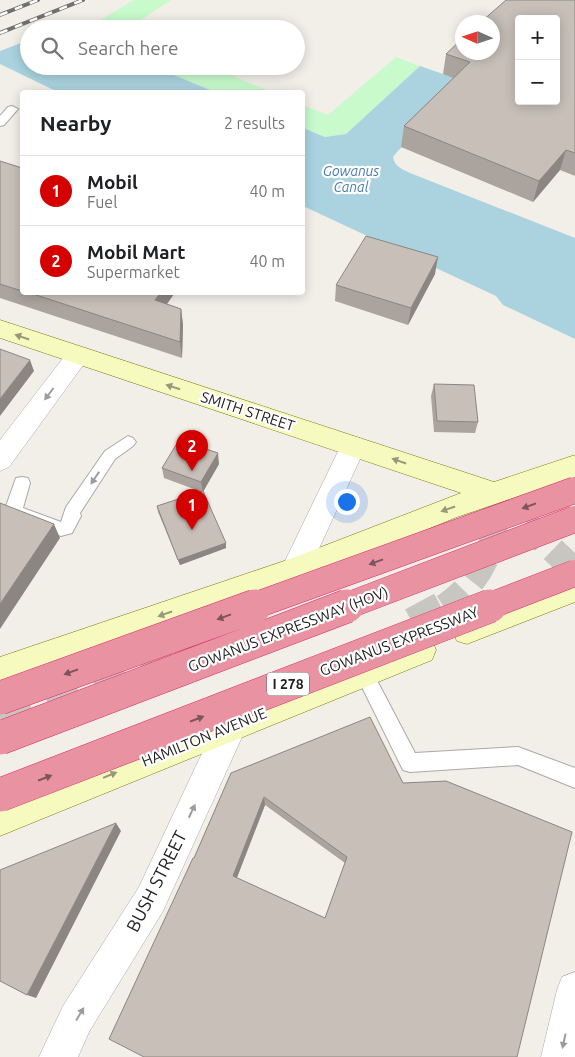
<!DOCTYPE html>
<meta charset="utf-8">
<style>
body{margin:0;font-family:Ubuntu,sans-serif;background:#f2f2f2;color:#202124}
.controls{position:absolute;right:15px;top:15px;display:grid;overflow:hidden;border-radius:5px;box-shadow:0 2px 12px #0003}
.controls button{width:45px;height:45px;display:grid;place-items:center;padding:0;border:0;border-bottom:1px solid #e0e0e0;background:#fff;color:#202124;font:25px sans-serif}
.compass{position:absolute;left:455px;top:15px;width:45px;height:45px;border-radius:50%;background:#fff;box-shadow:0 2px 12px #0003;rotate:273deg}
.you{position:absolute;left:346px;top:501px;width:18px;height:18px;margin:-12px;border:4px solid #fff;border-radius:50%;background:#1a73e8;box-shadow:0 0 0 8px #1a73e833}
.badge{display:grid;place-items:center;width:32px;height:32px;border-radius:50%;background:#d40000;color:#fff;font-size:16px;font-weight:700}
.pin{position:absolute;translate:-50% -41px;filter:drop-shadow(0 1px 2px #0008)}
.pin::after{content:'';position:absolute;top:26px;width:18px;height:15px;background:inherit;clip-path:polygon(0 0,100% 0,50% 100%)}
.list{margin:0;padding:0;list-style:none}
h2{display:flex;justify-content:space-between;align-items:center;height:65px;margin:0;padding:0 20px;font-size:21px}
h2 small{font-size:16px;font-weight:400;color:#757577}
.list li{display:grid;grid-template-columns:32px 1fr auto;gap:15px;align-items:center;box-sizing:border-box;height:70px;padding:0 20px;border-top:1px solid #e0e0e0}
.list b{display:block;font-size:19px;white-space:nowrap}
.list p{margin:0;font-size:16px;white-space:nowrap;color:#757577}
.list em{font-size:16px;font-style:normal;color:#757577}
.icon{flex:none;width:28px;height:28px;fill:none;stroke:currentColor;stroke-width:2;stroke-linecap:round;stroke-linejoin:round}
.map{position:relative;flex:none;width:575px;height:1057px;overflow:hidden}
.search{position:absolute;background:#fff;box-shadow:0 2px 12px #0003;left:20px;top:20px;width:285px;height:55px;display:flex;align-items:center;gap:12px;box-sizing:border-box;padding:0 18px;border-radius:28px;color:#757577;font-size:19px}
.panel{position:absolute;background:#fff;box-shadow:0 2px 12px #0003;left:20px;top:90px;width:285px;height:205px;border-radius:5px}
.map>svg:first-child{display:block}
</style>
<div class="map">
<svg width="575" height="1057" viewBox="0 0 575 1057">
<rect width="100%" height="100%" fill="#f2efe9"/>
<path fill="#c8facc" d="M134,0H171L139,21V29H85Z
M396,57L420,66L346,134L325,137L303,128L302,105L328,115Z
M152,66H209L272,92H215Z"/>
<path fill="#aad3df" d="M0,3L64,29H29V66H152L215,92H58L0,64Z
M420,66L466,82L397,152L393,157C395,167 402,169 410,173L575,238V339L503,305L496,296L303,206V128L325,137L346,134Z"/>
<path fill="#f2efe9" d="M0,0L1,1L63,26L56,29H29V40L0,51Z"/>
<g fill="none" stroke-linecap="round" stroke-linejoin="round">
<path stroke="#c8c6c1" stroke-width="26" stroke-dasharray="26 12" stroke-linecap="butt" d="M498,497L575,571
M444,607C482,582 501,539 495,495"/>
<path stroke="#c8c6c1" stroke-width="33" stroke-dasharray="33 17" stroke-linecap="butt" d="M413,624L446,606
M0,718L193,645"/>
<defs>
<path id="lane" d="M12,106L18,109L4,125L0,126V116L8,107Z
M128,436L133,438L136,442L133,446L115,459L80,513L81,516L72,533L61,536L10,517L6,506L16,478L22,477L28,478L30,483L23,508L61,522L66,507L105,451Z
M364,665L370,667L415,753L518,747L575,768V788L518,765L410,772L403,770L355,673L358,667Z"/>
<path id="street" d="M78,346L86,349L90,355L86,361L9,467L0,471V440L70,349Z
M353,436L362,439L366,446L305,579L295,582L285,579L281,570L285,561L344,439Z
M231,711L242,715L247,726L163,911L89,1032L78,1057H39L63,1006L139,887L220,715Z
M575,972V1057H541L557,990L562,977Z"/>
<path id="secondary" d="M0,320L494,482L575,455V477L457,517L305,579L0,685V657L290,559L461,493L0,338Z
M575,576V602L467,644L457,641L452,631L457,621Z
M421,636L432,640L436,650L432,660L0,836V802Z"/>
</defs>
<use href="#lane" stroke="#a9a9a9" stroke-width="2"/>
<use href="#street" stroke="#a9a9a9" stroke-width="1"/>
<use href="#secondary" stroke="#707d05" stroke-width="1"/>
<use href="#lane" fill="#fff" fill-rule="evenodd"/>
<use href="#street" fill="#fff" fill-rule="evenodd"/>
<use href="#secondary" fill="#f7fabf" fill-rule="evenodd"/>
<defs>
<path id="rail" d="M0,15L38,0
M0,33L83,0"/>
</defs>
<use href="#rail" stroke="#707070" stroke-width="4"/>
<use href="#rail" stroke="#fff" stroke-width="2.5" stroke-dasharray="8" stroke-linecap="butt"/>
<defs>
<path id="highway-bridge-far1" d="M251,607L575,490
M344,607L575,519
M487,607L575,573"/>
<path id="highway-bridge" d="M0,698L255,606
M0,738L347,606
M0,795L490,606"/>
</defs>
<use href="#highway-bridge-far1" stroke="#dc2a67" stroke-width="27" stroke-linecap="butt"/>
<use href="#highway-bridge" stroke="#dc2a67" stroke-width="34" stroke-linecap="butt"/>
<use href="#highway-bridge-far1" stroke="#e892a2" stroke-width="26"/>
<use href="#highway-bridge" stroke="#e892a2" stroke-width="33"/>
</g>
<path fill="#aba49e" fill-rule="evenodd" d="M575,0V176L560,170L533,202L401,147L404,126L453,78L443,74L446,54Z
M0,161L22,168V292H174V294L167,304L181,309L183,325L182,358L0,298Z
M435,274L408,325L335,301L336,285Z
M434,384L478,422L475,433L434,432L431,396Z
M219,464L203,491L226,548L180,565L158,512L157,506L202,492L164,478L162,468Z
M231,773L403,783L572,832L109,1039L194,858ZM265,805L345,863L325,918L237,878Z"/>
<path fill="#8b8681" d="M566,150L560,170L533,202L539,181Z
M438,257L435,274L408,325L411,308Z
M161,292H174V294L158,316L155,300Z
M181,309L183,325L182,358L180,342Z
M30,360L34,371L0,416V399Z
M218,453L219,464L203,492L201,482Z
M54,524L60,538L0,629V604Z
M226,543V548L180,565L178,560Z
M264,797L265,805L235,882L233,876Z
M116,823L121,831L36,998L27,995Z"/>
<path fill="#c7bfb8" stroke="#8b8681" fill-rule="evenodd" d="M506,0H575V153L566,150L539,181L404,126L470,62L446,54L462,39V52H492V22H481ZM519,19H556V101H519Z
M0,161L22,168V291L0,284Z
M366,236L438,257L411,308L336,285Z
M27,292H161L155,300L181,309L180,342Z
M0,349L30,360L0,399Z
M434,384L474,385L478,422L437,421Z
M179,440L218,453L201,482L162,468Z
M203,491L226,543L178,560L157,506Z
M0,503L54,524L0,604Z
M370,717L403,783L446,781L572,832L517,1057H144L109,1039L193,858H194L231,773ZM264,797L347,857L325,918L233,876Z
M116,823L27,995L0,981V870Z"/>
<defs><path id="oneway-solid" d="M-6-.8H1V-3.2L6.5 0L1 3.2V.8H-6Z" transform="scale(1.25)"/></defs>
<g fill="#979978">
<use href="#oneway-solid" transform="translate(22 337) rotate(-161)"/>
<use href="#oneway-solid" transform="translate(173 387) rotate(-162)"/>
<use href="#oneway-solid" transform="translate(399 461) rotate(-161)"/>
<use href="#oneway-solid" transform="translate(448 509) rotate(161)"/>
<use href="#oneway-solid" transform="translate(165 614) rotate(161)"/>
<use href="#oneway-solid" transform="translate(110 775) rotate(-22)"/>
</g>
<g fill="#9c9c9c">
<use href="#oneway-solid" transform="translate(49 394) rotate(127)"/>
<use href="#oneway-solid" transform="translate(95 478) rotate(124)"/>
<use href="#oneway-solid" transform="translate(192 811) rotate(-65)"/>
<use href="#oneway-solid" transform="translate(80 1014) rotate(-59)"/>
<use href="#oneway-solid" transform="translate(564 1041) rotate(102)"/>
</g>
<g fill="#7b545c">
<use href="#oneway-solid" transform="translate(529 506) rotate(160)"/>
<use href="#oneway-solid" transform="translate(376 562) rotate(160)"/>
<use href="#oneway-solid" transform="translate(224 617) rotate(160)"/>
<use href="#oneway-solid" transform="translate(71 672) rotate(160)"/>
<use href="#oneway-solid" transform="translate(197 719) rotate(-21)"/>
<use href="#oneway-solid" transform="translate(45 778) rotate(-21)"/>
</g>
<g text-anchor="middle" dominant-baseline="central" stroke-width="4.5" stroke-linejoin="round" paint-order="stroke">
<g font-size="14" font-style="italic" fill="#4a7aab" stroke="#fff">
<text x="351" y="171">Gowanus<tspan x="351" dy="16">Canal</tspan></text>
</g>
<rect fill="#fff" stroke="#646464" stroke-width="1" x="267" y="672.5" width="42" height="23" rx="4"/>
<g font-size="14" font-weight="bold" fill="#222">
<text x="288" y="684">I 278</text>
</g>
<g font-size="15" fill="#222" stroke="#fff">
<text transform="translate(248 411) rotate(18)">SMITH STREET</text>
<text transform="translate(288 629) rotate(-21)">GOWANUS EXPRESSWAY (HOV)</text>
<text transform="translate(399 641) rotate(-21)">GOWANUS EXPRESSWAY</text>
<text transform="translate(204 737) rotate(-22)">HAMILTON AVENUE</text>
</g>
<g font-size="18" fill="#222" stroke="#fff">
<text transform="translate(156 881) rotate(-63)">BUSH STREET</text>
</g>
</g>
</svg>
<div class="controls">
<button>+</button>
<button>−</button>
</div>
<svg class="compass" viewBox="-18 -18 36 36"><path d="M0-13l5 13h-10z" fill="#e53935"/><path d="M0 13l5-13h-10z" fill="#757577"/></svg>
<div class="you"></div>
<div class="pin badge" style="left:192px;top:530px">1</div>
<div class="pin badge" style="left:192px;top:471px">2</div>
<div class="search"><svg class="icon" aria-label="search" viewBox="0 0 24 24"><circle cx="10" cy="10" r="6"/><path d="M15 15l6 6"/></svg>Search here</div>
<section class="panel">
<h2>Nearby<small>2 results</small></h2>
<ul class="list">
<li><span class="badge">1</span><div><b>Mobil</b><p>Fuel</p></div><em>40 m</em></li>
<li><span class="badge">2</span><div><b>Mobil Mart</b><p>Supermarket</p></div><em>40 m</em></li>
</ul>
</section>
</div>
